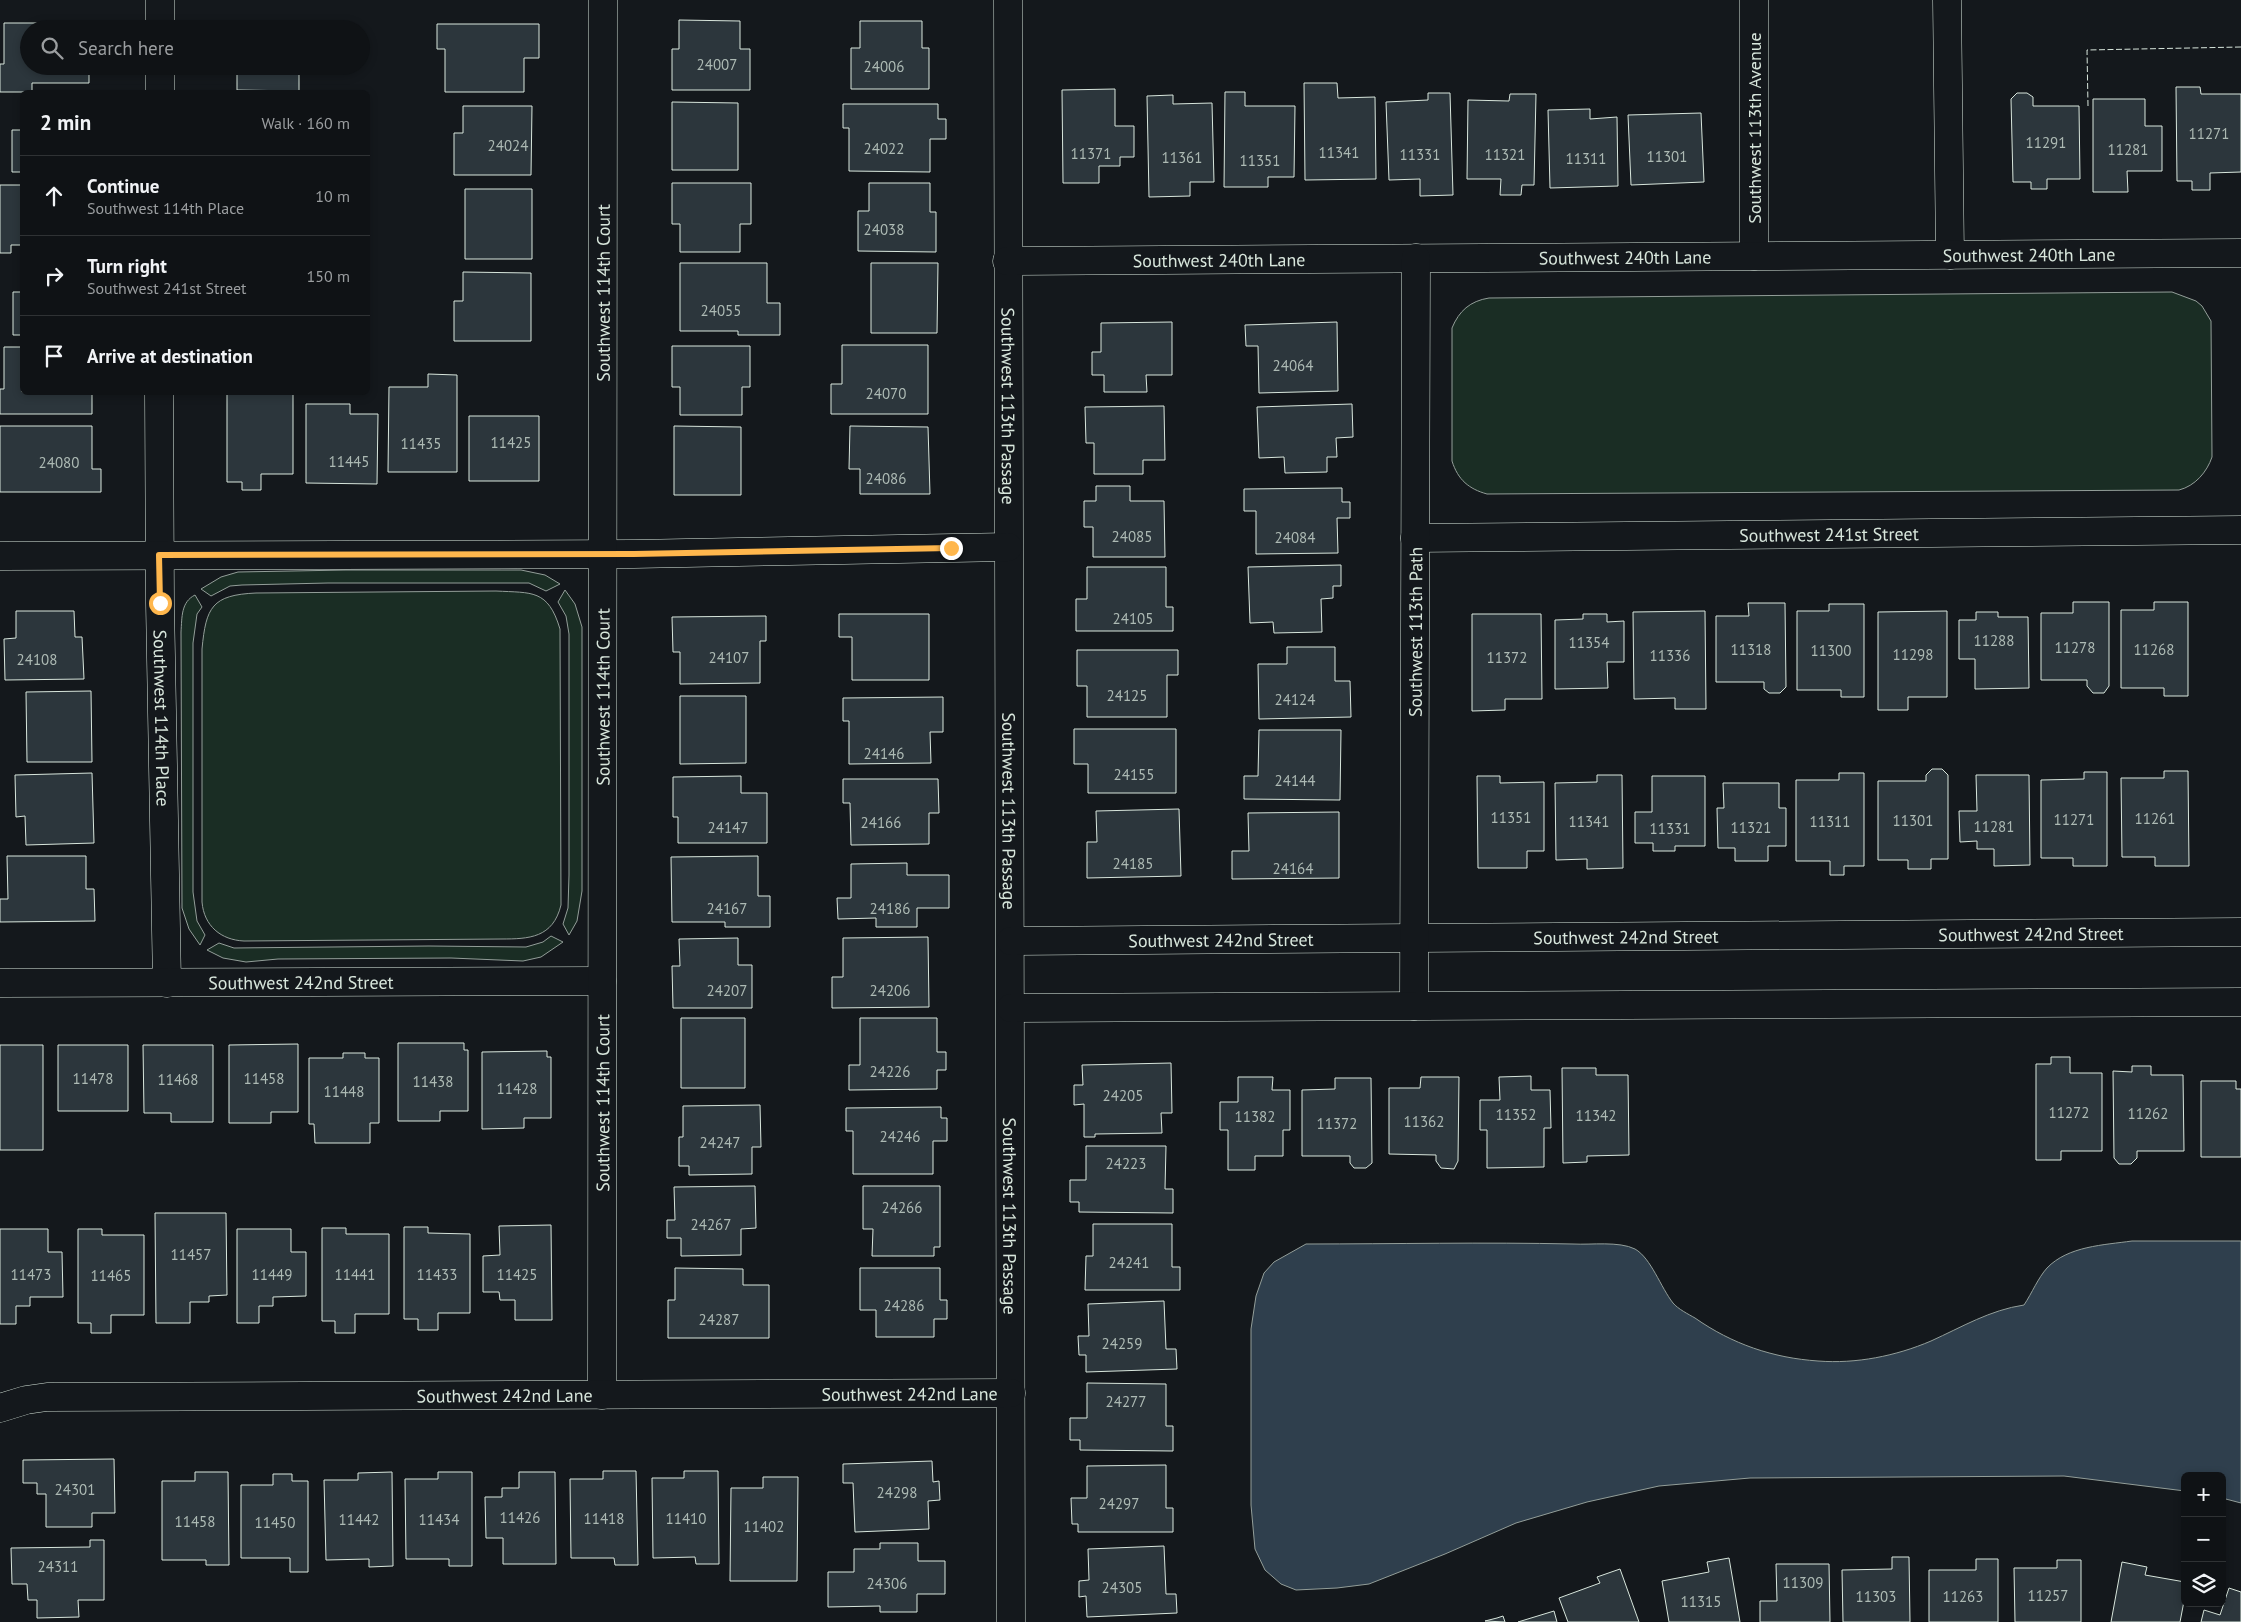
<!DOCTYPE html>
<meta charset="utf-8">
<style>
body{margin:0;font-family:"PT Sans",sans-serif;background:#181b1e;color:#f1f3f6}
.controls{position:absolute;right:15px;bottom:15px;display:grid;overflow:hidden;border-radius:8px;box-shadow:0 2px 8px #0003}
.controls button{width:45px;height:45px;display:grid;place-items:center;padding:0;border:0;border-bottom:1px solid #2f3234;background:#0f1215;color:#f1f3f6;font:25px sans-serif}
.stop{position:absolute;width:15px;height:15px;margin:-11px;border:4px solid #ffb74d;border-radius:50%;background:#fff}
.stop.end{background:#ffb74d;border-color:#fff;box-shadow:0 1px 5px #0008}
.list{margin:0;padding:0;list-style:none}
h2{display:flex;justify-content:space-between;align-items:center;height:65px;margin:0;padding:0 20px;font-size:21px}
h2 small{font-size:16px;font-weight:400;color:#9b9ea0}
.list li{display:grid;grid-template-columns:32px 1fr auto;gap:15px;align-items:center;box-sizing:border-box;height:80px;padding:0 20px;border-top:1px solid #2f3234}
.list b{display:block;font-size:19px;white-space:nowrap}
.list p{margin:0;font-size:16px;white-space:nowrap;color:#9b9ea0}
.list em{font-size:16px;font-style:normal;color:#9b9ea0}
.icon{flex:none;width:28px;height:28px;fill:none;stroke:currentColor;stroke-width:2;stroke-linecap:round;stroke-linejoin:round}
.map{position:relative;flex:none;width:2241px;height:1622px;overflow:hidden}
.search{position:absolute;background:#0f1215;box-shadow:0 2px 8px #0003;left:20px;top:20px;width:350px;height:55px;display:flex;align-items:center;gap:12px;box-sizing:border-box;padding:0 18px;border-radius:28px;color:#9b9ea0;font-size:19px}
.panel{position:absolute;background:#0f1215;box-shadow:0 2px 8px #0003;left:20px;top:90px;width:350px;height:305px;border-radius:8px}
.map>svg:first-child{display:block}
</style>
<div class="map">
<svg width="2241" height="1622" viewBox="0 0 2241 1622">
<rect width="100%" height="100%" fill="#14181c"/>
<path fill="#1a2d24" stroke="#939e99" d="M2172,292L2196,301L2202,306L2211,321L2212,457C2207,472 2195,486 2179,490L1487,494C1469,489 1458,480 1452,461V328C1459,311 1470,301 1489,298Z
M346,570H521L545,575L560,584L546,591L529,583H328L242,585L230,586L211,596L201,589L221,577L238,572Z
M565,590L575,604L582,627V891L577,921L569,935L563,924L568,908L569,875V634L566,616L558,602Z
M496,591C532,593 548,589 560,629L561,905C553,938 529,939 501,939L244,941C221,940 204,926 202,902V649C206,607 212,595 256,593Z
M195,595L202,607L197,614L193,643V892L197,921L205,935L200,945L189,929L182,908L181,632C182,617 181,602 195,595Z
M551,936L563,942L541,957L523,961L451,958L278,959L246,962L223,958L207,950L219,943L234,948L429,946L526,947L543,942Z"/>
<path fill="#2f3f4d" stroke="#939e99" d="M2132,1241H2241V1503L2222,1498V1476H2185V1491L2064,1476L1750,1478L1659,1486L1587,1502L1516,1523L1445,1554L1369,1584L1337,1588L1296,1590L1281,1584L1265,1570L1255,1549L1251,1505V1329L1256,1296L1264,1273L1274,1262L1306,1244C1395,1244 1484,1242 1573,1244C1591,1245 1619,1241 1635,1249C1651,1258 1661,1288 1673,1303C1678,1309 1688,1314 1695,1318C1732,1344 1773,1358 1818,1361C1856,1364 1896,1356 1931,1341C1962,1327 1990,1310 2024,1305C2032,1293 2038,1278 2047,1268C2068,1246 2104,1245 2132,1241Z"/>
<path fill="#2c363c" stroke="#d8e6dc" d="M679,20L740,21V49H750V90H672V49H679Z
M860,21H922V48H929V89H851V48H860Z
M232,22L308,23V29H232Z
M4,23H89V29H29V66H89V83H32V92H0V64H4Z
M437,24H539V58H524V92H445V49H437Z
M237,66H299V91L237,90Z
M1304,83H1337L1338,98L1375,97L1376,179L1305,180Z
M2176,87H2200L2201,94H2241V172L2210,173V190H2192V181H2177Z
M1115,89V126H1134V157H1120V166H1099V183H1063L1062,90Z
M1225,92H1245V106H1295L1294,177H1268V187H1224Z
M1428,93H1450L1453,195L1420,196V179L1389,180L1386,102L1428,100Z
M2017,93H2027L2033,97V106H2079L2080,179H2047V189H2031V182H2013L2011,99Z
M1510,94H1536L1534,185H1522L1521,195H1500L1501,179H1467L1468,100L1509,101Z
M1173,95V104L1212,103L1214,182H1190V196L1149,197L1147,96Z
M2093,99H2145V126H2162V171H2127L2128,192H2093Z
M672,102L738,103V170H672Z
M843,104H938V119H946V139H930V172L849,171V128H843Z
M463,106H532L531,175H454V133H463Z
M1590,109V119L1617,117L1618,186L1550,188L1548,110Z
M1701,113L1704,182L1631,185L1628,115Z
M12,130H22V172H12Z
M672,183H751V224H740V252H680V224H672Z
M869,183H930V212H936V252L858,251V211H869Z
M0,185H22V245H11V253H0Z
M465,189H532V259H465Z
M680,263H767V303H780V335H738V331H680Z
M871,263H938L937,333H871Z
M463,272L531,273V341H454V301H463Z
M13,292H22V335H13Z
M1172,322V375H1146L1147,392H1104V375H1092V352H1101V323Z
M1337,322L1338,391L1259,393L1258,346H1246L1245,325Z
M842,345H928V414H831V384H842Z
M672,346H750V387H742V415H680V387H672Z
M4,347H22V392H92V414H0V389H4Z
M428,374L457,375V472H388L389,387H428Z
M227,392L293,394V474H261V490H242V482H227Z
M306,404H350V414H378L377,484L306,483Z
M1352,404L1353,437L1336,438L1337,457H1327V472L1285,473L1284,457L1259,458L1257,407Z
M1164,406L1165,460H1143V474H1094V443H1086L1085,407Z
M469,416H539V481H469Z
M0,426H92V469H101V492H0Z
M674,426L741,427V495H674Z
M850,426L928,427L930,494H860V469H849Z
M1096,486H1130V501H1164L1165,557H1093V527H1084V501H1096Z
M1342,488V502H1350V518H1337L1338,553L1256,554V511H1244V489Z
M1341,565V586H1333V598L1321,599L1322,632L1274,633L1273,622L1250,623L1248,567Z
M1087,567H1166V607H1173V631H1076V599H1087Z
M2073,602H2109V686L2104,693H2093L2087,686V680H2041V613H2073Z
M2154,602H2188V696H2164V688H2121V610H2154Z
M1748,603H1785L1786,687L1780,693H1769L1764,689V682H1716V616H1749Z
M1829,604H1864V697H1841V690H1797V611H1829Z
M16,611H74L75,637H82L84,679L5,680L4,639L16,638Z
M1705,611L1706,709H1675V698L1634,699L1633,612Z
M1947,611V697H1908V710H1878V612Z
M1976,612H1998V617H2028L2029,688L1975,689V659H1959V620H1976Z
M839,614H929V680H852V637H839Z
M1472,614H1541L1542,699H1505V710L1472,711Z
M1583,614H1607V622L1624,621V662H1607L1608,688L1555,689V620L1583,619Z
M766,616V641H760V683L680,684V652H673L672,617Z
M1287,647H1335V681H1350L1351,717L1259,719L1258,664H1287Z
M1077,650H1178V675H1167V717H1087V686H1077Z
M91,691L92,762H27L26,692Z
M680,696H746V763L680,764Z
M943,697V732H930L931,763L849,764V721H843V698Z
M1074,729H1176V793H1088V764H1074Z
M1259,730H1341L1340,800L1244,799V776H1258Z
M1932,769H1942L1948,775V859H1931V869H1908V860H1878V781H1926V775Z
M2164,771H2188L2189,866H2155V857H2122L2121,778H2164Z
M2084,772H2107V866H2073V858H2041V780L2084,779Z
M92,773L94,843L26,845L25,816L16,817L15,775Z
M1839,773H1864V866H1844V875H1830V861H1796V780H1839Z
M1597,775H1622L1623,868L1587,869V859L1556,860L1555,783L1597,782Z
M1976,775H2029L2030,865L1994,866V849H1977V841L1960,842L1959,811H1977Z
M741,776V793H767V843H678V817H673V777Z
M1477,776H1500V783L1544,782V851H1527V868H1478Z
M1652,776H1705V846H1675V851H1653V843H1635V812H1652Z
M843,779H938L939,813H929V844L851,845L850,803H843Z
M1723,783H1779V808H1786V846H1768V861H1735V848H1718L1717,808H1724Z
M1179,809L1181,876L1087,878V842H1097L1096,811Z
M1339,812V878L1232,879V851H1249L1248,813Z
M7,856H86V889H94L95,921L0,922V899H8Z
M758,856V896H770V927H725V922H672L671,857Z
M907,863V875H949V908H917V927H876V918L838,919L837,898H851V864Z
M928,937L929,1007L832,1008V977H843V938Z
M738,938V965H752V1008H673L672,966H680L679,939Z
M681,1018H745V1088H681Z
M860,1018H937V1052H946V1070H937V1089L849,1090V1065H860Z
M398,1043H464V1050H468V1111H440V1121H398Z
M298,1044V1112H271V1123H229V1045Z
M0,1045H43V1150H0Z
M58,1045H128V1111H58Z
M143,1045H213V1122H171V1113H144Z
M547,1051V1057H551V1118H524V1128L482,1129V1052Z
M343,1053H365V1058H379V1123H370V1143H315L314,1124H309V1058H343Z
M2051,1057H2070V1073H2102V1151H2061V1160H2036V1064H2051Z
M1171,1063L1172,1113H1161L1162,1133L1095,1134V1137H1084V1104L1074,1105V1085H1083L1082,1065Z
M2132,1066H2151V1075H2183L2184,1151H2137V1158L2131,1164H2119L2114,1158L2113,1071L2132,1072Z
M1562,1068H1596V1075H1628L1629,1155L1587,1156V1162L1563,1163Z
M1531,1076V1090H1550L1551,1128H1544V1167L1487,1168V1130H1480V1100H1500L1499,1077Z
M1238,1077H1273L1272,1090H1290V1130H1283V1156H1255V1170H1228V1130H1220V1102H1238Z
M1421,1077H1459L1458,1161L1454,1169L1441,1168L1436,1161V1155L1389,1154V1088H1420Z
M1335,1078H1371L1372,1163L1366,1168H1354L1350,1163V1156H1302V1090L1335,1089Z
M2201,1081H2236V1089H2241V1157H2201Z
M760,1105L761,1147H752V1174L689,1175V1166H679V1137H683V1106Z
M941,1107V1118H947V1141H933V1174H853V1131H846V1108Z
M1086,1146H1166L1165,1189H1173V1213L1079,1212V1202H1070V1180H1086Z
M755,1186L756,1228L741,1229V1255L681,1256V1238H667V1220H675L674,1187Z
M863,1186H940V1247H934V1256H872L873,1229H863Z
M155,1213H226L227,1295L209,1296V1302H190V1323H156Z
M1093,1224H1172V1267H1180V1290H1085L1086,1256H1093Z
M551,1225L552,1320H515V1300H500L499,1292H483V1256L500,1255L499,1226Z
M404,1227H428V1233L470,1234V1313H438V1330H418V1319H404Z
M322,1228H346V1234H389V1314H355V1333H335V1321H322Z
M0,1229H48V1252H62L63,1297H30V1306H16V1324H0Z
M78,1229H102V1235H144V1315H111V1333H91V1323H78Z
M237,1229H291V1252H306V1296L273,1297V1306H259V1323H237Z
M675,1268L743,1269V1285H769V1338H668V1300H675Z
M860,1268H940V1300H947V1319H934V1337H876V1310H860Z
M1164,1301L1166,1349H1176L1177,1369L1086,1372V1355H1079L1078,1336H1089L1088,1304Z
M1087,1383L1166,1384V1426H1173V1451L1080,1450V1440H1070V1418H1087Z
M114,1459L115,1513H92V1527H46V1494H37V1483H23V1460Z
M932,1461L933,1482L939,1481L940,1500L928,1501L929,1529L855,1532L853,1483H843V1464Z
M1166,1465V1508H1173V1532H1078V1524H1072L1071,1498H1087V1466Z
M603,1471H636L638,1565H615L614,1558H571L570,1479H603Z
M684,1471H718L719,1564H696L695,1557L653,1558L652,1478H684Z
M195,1472H228L229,1565H206V1560H162V1481H195Z
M392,1472L393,1566L369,1567V1559L326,1560L324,1480H358V1473Z
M438,1472H472V1566H449V1559H406L405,1479H438Z
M519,1472H555L556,1564H503V1538H486L485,1497H502V1488H519Z
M273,1474H292V1481H308V1572H290V1558H241V1485H273Z
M763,1477H798L797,1581H730L731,1488H763Z
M90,1540H104V1600H78L79,1617L37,1618V1600H28L27,1584H12L11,1548L90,1547Z
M880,1543H918V1561H945V1594H917V1612H880V1606L828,1607V1572H854V1549H880Z
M1164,1546L1166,1594H1176L1177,1613L1087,1617L1086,1596L1079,1597V1581L1089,1580L1088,1549Z
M1892,1557H1909L1910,1622H1843L1842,1570L1892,1569Z
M1729,1558L1740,1622H1669L1662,1581L1709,1572L1707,1562Z
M1976,1559H1998V1622H1929V1570H1976Z
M2057,1560H2081V1622H2015L2014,1568H2057Z
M2122,1562L2147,1567L2145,1575L2185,1582V1596L2180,1622H2111Z
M1776,1564H1829L1830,1622H1760V1601H1777Z
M1620,1569L1639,1622H1568L1559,1598L1600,1583L1597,1577Z
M2229,1588L2241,1592V1622H2201L2204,1610L2220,1615Z
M1554,1611L1557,1622H1518Z
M1503,1616L1505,1622L1485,1621L1497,1618Z"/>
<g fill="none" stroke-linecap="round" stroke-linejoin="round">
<defs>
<g id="minor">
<path id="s1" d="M1008,0L1011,1622"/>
<path d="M1754,0V256"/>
<path d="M1947,0L1950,255"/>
<path d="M160,29V0"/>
<path d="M160,92V66"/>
<path id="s2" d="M1007,261L2241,253"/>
<path id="s3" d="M159,392L160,603L167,983"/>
<path id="s4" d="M1415,538L2241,530"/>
<path d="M0,556L634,554L1008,547"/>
<path id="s5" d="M1011,941L2241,932"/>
<path id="s6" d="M0,983L602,981"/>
<path id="s7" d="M1414,1006L1416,258"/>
<path d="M1011,1008L2241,1002"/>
<path id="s8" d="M602,1395L603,0"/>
<path id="s9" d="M0,1408L26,1400L47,1397L1011,1393"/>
</g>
</defs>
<use href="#minor" stroke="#d8e6dc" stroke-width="29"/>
<use href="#minor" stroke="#14181c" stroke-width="28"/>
<path stroke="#d8e6dc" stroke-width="1" stroke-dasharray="6 2.5" stroke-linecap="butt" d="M2088,106L2087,50L2241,47"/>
</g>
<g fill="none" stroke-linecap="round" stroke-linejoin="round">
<path stroke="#ffb74d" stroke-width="6" d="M160,603L159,555L634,554L951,548"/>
</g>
<g text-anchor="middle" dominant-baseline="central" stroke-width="4" stroke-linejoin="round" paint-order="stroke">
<g font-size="15" fill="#adbab4">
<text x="717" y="64">24007</text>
<text x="884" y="66">24006</text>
<text x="2209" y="133">11271</text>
<text x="2046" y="142">11291</text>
<text x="508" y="145">24024</text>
<text x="884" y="148">24022</text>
<text x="2128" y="149">11281</text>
<text x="1339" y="152">11341</text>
<text x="1091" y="153">11371</text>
<text x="1420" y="154">11331</text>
<text x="1505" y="154">11321</text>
<text x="1667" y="156">11301</text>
<text x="1182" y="157">11361</text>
<text x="1586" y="158">11311</text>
<text x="1260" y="160">11351</text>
<text x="884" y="229">24038</text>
<text x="721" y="310">24055</text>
<text x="1293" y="365">24064</text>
<text x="886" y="393">24070</text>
<text x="511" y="442">11425</text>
<text x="421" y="443">11435</text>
<text x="349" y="461">11445</text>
<text x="59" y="462">24080</text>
<text x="886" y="478">24086</text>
<text x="1132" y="536">24085</text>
<text x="1295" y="537">24084</text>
<text x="1133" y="618">24105</text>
<text x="1994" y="640">11288</text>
<text x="1589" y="642">11354</text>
<text x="2075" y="647">11278</text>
<text x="1751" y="649">11318</text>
<text x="2154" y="649">11268</text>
<text x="1831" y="650">11300</text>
<text x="1913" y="654">11298</text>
<text x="1670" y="655">11336</text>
<text x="729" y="657">24107</text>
<text x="1507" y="657">11372</text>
<text x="37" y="659">24108</text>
<text x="1127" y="695">24125</text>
<text x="1295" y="699">24124</text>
<text x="884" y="753">24146</text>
<text x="1134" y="774">24155</text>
<text x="1295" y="780">24144</text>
<text x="1511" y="817">11351</text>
<text x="2155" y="818">11261</text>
<text x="2074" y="819">11271</text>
<text x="1913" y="820">11301</text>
<text x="1589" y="821">11341</text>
<text x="1830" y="821">11311</text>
<text x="881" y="822">24166</text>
<text x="1994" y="826">11281</text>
<text x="728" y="827">24147</text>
<text x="1751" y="827">11321</text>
<text x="1670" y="828">11331</text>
<text x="1133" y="863">24185</text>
<text x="1293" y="868">24164</text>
<text x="727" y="908">24167</text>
<text x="890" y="908">24186</text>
<text x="727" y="990">24207</text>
<text x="890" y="990">24206</text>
<text x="890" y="1071">24226</text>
<text x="93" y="1078">11478</text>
<text x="264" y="1078">11458</text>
<text x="178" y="1079">11468</text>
<text x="433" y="1081">11438</text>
<text x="517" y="1088">11428</text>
<text x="344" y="1091">11448</text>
<text x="1123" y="1095">24205</text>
<text x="2069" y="1112">11272</text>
<text x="2148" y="1113">11262</text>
<text x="1516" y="1114">11352</text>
<text x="1596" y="1115">11342</text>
<text x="1255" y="1116">11382</text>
<text x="1424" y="1121">11362</text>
<text x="1337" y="1123">11372</text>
<text x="900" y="1136">24246</text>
<text x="720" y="1142">24247</text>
<text x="1126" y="1163">24223</text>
<text x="902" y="1207">24266</text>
<text x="711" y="1224">24267</text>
<text x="191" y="1254">11457</text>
<text x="1129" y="1262">24241</text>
<text x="31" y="1274">11473</text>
<text x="272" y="1274">11449</text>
<text x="355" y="1274">11441</text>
<text x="437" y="1274">11433</text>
<text x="517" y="1274">11425</text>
<text x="111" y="1275">11465</text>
<text x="904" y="1305">24286</text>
<text x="719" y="1319">24287</text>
<text x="1122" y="1343">24259</text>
<text x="1126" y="1401">24277</text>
<text x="75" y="1489">24301</text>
<text x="897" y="1492">24298</text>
<text x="1119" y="1503">24297</text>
<text x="520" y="1517">11426</text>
<text x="604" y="1518">11418</text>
<text x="686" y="1518">11410</text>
<text x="359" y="1519">11442</text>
<text x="439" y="1519">11434</text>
<text x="195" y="1521">11458</text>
<text x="275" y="1522">11450</text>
<text x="764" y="1526">11402</text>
<text x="58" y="1566">24311</text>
<text x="1803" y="1582">11309</text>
<text x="887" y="1583">24306</text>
<text x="1122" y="1587">24305</text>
<text x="2048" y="1595">11257</text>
<text x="1876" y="1596">11303</text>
<text x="1963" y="1596">11263</text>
<text x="1701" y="1601">11315</text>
</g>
<g font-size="18" fill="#d8e6dc" stroke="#14181c">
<text transform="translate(1754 128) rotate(-90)">Southwest 113th Avenue</text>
<text stroke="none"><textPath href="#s2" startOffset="1022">Southwest 240th Lane</textPath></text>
<text stroke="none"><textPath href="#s2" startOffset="618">Southwest 240th Lane</textPath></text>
<text stroke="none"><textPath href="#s2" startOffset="212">Southwest 240th Lane</textPath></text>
<text stroke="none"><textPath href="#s8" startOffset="1102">Southwest 114th Court</textPath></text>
<text stroke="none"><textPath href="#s1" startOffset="406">Southwest 113th Passage</textPath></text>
<text stroke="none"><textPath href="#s4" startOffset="414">Southwest 241st Street</textPath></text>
<text stroke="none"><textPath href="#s7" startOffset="374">Southwest 113th Path</textPath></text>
<text stroke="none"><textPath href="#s8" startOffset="698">Southwest 114th Court</textPath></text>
<text stroke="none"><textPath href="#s3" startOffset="326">Southwest 114th Place</textPath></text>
<text stroke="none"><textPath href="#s1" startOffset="811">Southwest 113th Passage</textPath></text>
<text stroke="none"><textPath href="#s5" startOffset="1020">Southwest 242nd Street</textPath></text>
<text stroke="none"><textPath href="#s5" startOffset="615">Southwest 242nd Street</textPath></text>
<text stroke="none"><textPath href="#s5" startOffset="210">Southwest 242nd Street</textPath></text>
<text stroke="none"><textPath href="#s6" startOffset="301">Southwest 242nd Street</textPath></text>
<text stroke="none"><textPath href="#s8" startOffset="292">Southwest 114th Court</textPath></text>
<text stroke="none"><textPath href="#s1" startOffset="1216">Southwest 113th Passage</textPath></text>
<text stroke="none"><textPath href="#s9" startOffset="911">Southwest 242nd Lane</textPath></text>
<text stroke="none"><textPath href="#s9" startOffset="506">Southwest 242nd Lane</textPath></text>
</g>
</g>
</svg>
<div class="controls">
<button>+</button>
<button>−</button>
<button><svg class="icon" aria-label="layers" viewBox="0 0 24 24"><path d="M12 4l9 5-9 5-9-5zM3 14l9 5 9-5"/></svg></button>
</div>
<div class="stop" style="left:160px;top:603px"></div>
<div class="stop end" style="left:951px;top:548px"></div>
<div class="search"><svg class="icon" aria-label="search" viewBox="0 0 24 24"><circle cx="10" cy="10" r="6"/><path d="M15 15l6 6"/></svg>Search here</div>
<section class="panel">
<h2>2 min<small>Walk · 160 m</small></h2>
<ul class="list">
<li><svg class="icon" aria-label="ahead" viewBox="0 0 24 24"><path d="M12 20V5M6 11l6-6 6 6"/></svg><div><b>Continue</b><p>Southwest 114th Place</p></div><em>10 m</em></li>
<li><svg class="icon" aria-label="right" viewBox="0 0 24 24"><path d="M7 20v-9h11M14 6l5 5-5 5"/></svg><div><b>Turn right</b><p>Southwest 241st Street</p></div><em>150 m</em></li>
<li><svg class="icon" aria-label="arrive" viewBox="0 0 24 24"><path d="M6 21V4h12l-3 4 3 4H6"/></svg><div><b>Arrive at destination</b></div></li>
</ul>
</section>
</div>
